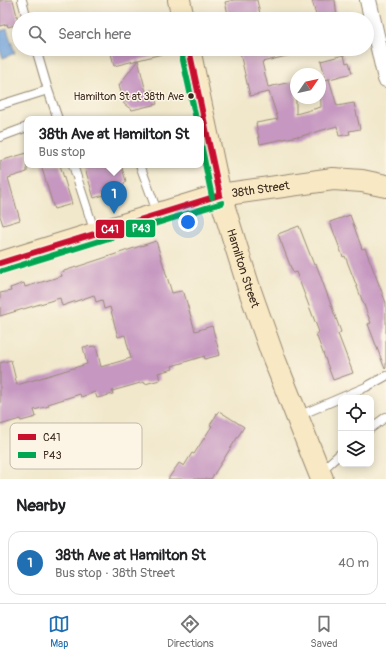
<!DOCTYPE html>
<meta charset="utf-8">
<style>
body{margin:0;font-family:Pangolin,sans-serif;background:#f6f6f6;color:#202124}
.controls{position:absolute;right:12px;bottom:12px;display:grid;overflow:hidden;border-radius:8px;box-shadow:0 2px 10px #0003}
.controls button{width:36px;height:36px;display:grid;place-items:center;padding:0;border:0;border-bottom:1px solid #e0e0e0;background:#fff;color:#202124;font:20px sans-serif}
.compass{position:absolute;left:290px;top:68px;width:36px;height:36px;border-radius:50%;background:#fff;box-shadow:0 2px 10px #0003;rotate:56deg}
.you{position:absolute;left:188px;top:222px;width:14px;height:14px;margin:-10px;border:3px solid #fff;border-radius:50%;background:#1a73e8;box-shadow:0 0 0 6px #1a73e833}
.badge{display:grid;place-items:center;width:26px;height:26px;border-radius:50%;background:#1f6fb2;color:#fff;font-size:13px;font-weight:700}
.pin{position:absolute;translate:-50% -33px;filter:drop-shadow(0 1px 2px #0008)}
.pin::after{content:'';position:absolute;top:21px;width:14px;height:12px;background:inherit;clip-path:polygon(0 0,100% 0,50% 100%)}
.popup{position:absolute;left:24px;top:116px;width:180px;height:52px;box-sizing:border-box;display:grid;place-content:center;border-radius:8px;background:#fff;filter:drop-shadow(0 1px 3px #0005);font-size:13px;white-space:nowrap;color:#757577}
.popup b{font-size:15px;color:#202124}
.popup::after{content:'';position:absolute;left:50%;top:100%;margin-left:-8px;border:8px solid transparent;border-top-color:#fff}
.list{margin:0;padding:0;list-style:none}
h2{display:flex;justify-content:space-between;align-items:center;height:52px;margin:0;padding:0 16px;font-size:17px}
h2 small{font-size:13px;font-weight:400;color:#757577}
.list li{display:grid;grid-template-columns:26px 1fr auto;gap:12px;align-items:center;box-sizing:border-box;height:64px;margin:0 8px 8px;padding:0 8px;border:1px solid #e0e0e0;border-radius:12px}
.list b{display:block;font-size:15px;white-space:nowrap}
.list p{margin:0;font-size:13px;white-space:nowrap;color:#757577}
.list em{font-size:13px;font-style:normal;color:#757577}
.icon{flex:none;width:22px;height:22px;fill:none;stroke:currentColor;stroke-width:2;stroke-linecap:round;stroke-linejoin:round}
.map{position:relative;flex:none;width:386px;height:479px;overflow:hidden}
.search{position:absolute;background:#fff;box-shadow:0 2px 10px #0003;left:12px;right:12px;top:12px;height:44px;display:flex;align-items:center;gap:10px;box-sizing:border-box;padding:0 14px;border-radius:22px;color:#757577;font-size:15px}
.sheet{height:124px;background:#fff}
nav{display:flex;justify-content:space-around;align-items:center;box-sizing:border-box;height:56px;border-top:1px solid #e0e0e0;background:#fff;font-size:11px;color:#757577}
nav a{display:grid;justify-items:center;gap:2px}
nav .on{color:#1f6fb2}
.map>svg:first-child{display:block}
</style>
<div class="map">
<svg width="386" height="479" viewBox="0 0 386 479">
<rect width="100%" height="100%" fill="#fcf5e5"/>
<filter id="ink" filterUnits="userSpaceOnUse"><feTurbulence type="fractalNoise" baseFrequency=".025" numOctaves="2"/><feDisplacementMap in="SourceGraphic" scale="8" xChannelSelector="R" yChannelSelector="G"/><feConvolveMatrix kernelMatrix="1 2 1 2 8 2 1 2 1" color-interpolation-filters="sRGB"/></filter>
<filter id="wash" filterUnits="userSpaceOnUse"><feTurbulence type="fractalNoise" baseFrequency=".012" numOctaves="4" result="noise"/><feDisplacementMap in="SourceGraphic" scale="16" xChannelSelector="R" yChannelSelector="G"/><feGaussianBlur stdDeviation="0.9" result="paint"/><feColorMatrix in="noise" values="0 0 0 0 0 0 0 0 0 0 0 0 0 0 0 0 0 1.4 0 .05"/><feComposite in="paint" operator="in"/></filter>
<g filter="url(#wash)">
<rect width="100%" height="100%" fill="#f1e8cc"/>
<path fill="#6ea1da" stroke="#54667c" d="M7,29L15,53L3,58L0,50V31Z"/>
<g id="blocks">
<path fill="#c697c1" d="M0,0H13L19,24L8,27L7,24L0,26Z
M234,0H257L260,14L233,19L232,13L228,14L225,2Z
M312,0H335L337,19H317Z
M110,49H165L166,53L138,60L146,92L153,90L157,104L132,110L124,104L119,85L138,60L114,66Z
M239,49H299V53L262,62L268,87L296,81V114L321,107L320,81L329,79L337,106L354,103L360,129L349,131L350,134L339,136L337,126L298,137V136L260,144L256,123L278,119L269,92L250,96Z
M344,55L346,63L349,62L352,73L326,80L321,61Z
M27,153V172L8,178L20,220L3,225L0,216V161Z
M41,165H60L72,204L54,209Z
M84,165H121L126,181L121,190L94,198Z
M350,215L362,249L365,248L386,303V368L385,369L368,324L371,323L345,256L343,257L330,222Z
M299,226L314,265L316,264L341,332L338,334L353,373L333,380L316,334L319,332L296,272L293,273L278,234Z
M156,241L172,293L181,291L184,293L195,331L212,326L220,355L205,359L204,356L172,366L173,369L158,373L160,380L145,384L144,382L112,391L113,394L97,398L95,392L81,397L80,394L48,404L49,406L34,410L36,417L21,421L20,419L0,425V363L11,360L17,385L87,364L83,347L96,346L101,367L131,358L125,335L118,337L110,307L104,309L102,300L96,302L94,295L62,306L60,298L0,316V293L11,291L10,288L24,283L25,287L62,276L61,272Z
M219,411L244,427L211,479H168L179,463L184,466L192,453L194,454L212,426L210,425Z"/>
</g>
</g>
<g filter="url(#ink)">
<use href="#blocks" fill-opacity="0" stroke="#968975" stroke-width="1"/>
<g fill="none" stroke-linecap="round" stroke-linejoin="round">
<defs>
<path id="lane" d="M22,0L27,19
M48,90L58,119
M0,105L48,90L36,49
M0,137L27,127
M73,165L95,233
M140,165L158,214
M298,416L366,387L386,376
M371,428L386,417
M321,471L341,453"/>
<path id="street" d="M368,0L386,79"/>
<g id="secondary">
<path d="M179,0L183,19"/>
<path id="s1" d="M189,49L220,195L249,288L273,356L322,479"/>
<path id="s2" d="M0,263L220,195L333,179L362,181L386,186"/>
</g>
</defs>
<use href="#lane" stroke="#968975" stroke-width="10"/>
<use href="#street" stroke="#968975" stroke-width="18"/>
<use href="#secondary" stroke="#968975" stroke-width="24"/>
<use href="#lane" stroke="#fff" stroke-width="8"/>
<use href="#street" stroke="#fff" stroke-width="16"/>
<use href="#secondary" stroke="#f8e8c3" stroke-width="22"/>
<defs>
<path id="bus-1" d="M189,49L220,195
M0,263L220,195"/>
<path id="bus-2" d="M181,51L196,119
M201,144L212,197
M2,271L222,203"/>
</defs>
<use href="#bus-1" stroke="#fcf5e5" stroke-width="9"/>
<use href="#bus-2" stroke="#fcf5e5" stroke-width="9"/>
<use href="#bus-1" stroke="#c8102e" stroke-width="6"/>
<use href="#bus-2" stroke="#00a651" stroke-width="6"/>
</g>
</g>
<circle fill="#3b2a1e" stroke="#fcf5e5" stroke-width="1.5" cx="191" cy="96" r="3.5"/>
<g text-anchor="middle" dominant-baseline="central" stroke-width="3" stroke-linejoin="round" paint-order="stroke">
<g font-size="11" fill="#3b2a1e" stroke="#fcf5e5" text-anchor="end">
<text x="184" y="96">Hamilton St at 38th Ave</text>
</g>
<g font-size="12" fill="#3b2a1e" stroke="#fcf5e5">
<text stroke="none"><textPath href="#s2" startOffset="271">38th Street</textPath></text>
<text stroke="none"><textPath href="#s1" startOffset="226">Hamilton Street</textPath></text>
</g>
</g>
<rect x="10" y="423" width="132" height="46" rx="6" fill="#fcf5e5" stroke="#c2b8a9" stroke-width="1"/>
<rect x="18" y="434" width="18" height="6" fill="#c8102e"/>
<rect x="18" y="452" width="18" height="6" fill="#00a651"/>
<g font-size="11" fill="#3b2a1e">
<text x="43" y="441">C41</text>
<text x="43" y="459">P43</text>
</g>
<g stroke="#fcf5e5" stroke-width="1.5">
<rect x="125" y="219" width="31" height="19" rx="4" fill="#00a651"/>
<rect x="95" y="219" width="30" height="20" rx="4" fill="#c8102e"/>
</g>
<g font-size="11" text-anchor="middle" font-weight="bold" fill="#fff">
<text x="141" y="232">P43</text>
<text x="110" y="233">C41</text>
</g>
</svg>
<div class="controls">
<button><svg class="icon" aria-label="locate" viewBox="0 0 24 24"><circle cx="12" cy="12" r="6"/><path d="M12 2v4M12 18v4M2 12h4M18 12h4"/></svg></button>
<button><svg class="icon" aria-label="layers" viewBox="0 0 24 24"><path d="M12 4l9 5-9 5-9-5zM3 14l9 5 9-5"/></svg></button>
</div>
<svg class="compass" viewBox="-18 -18 36 36"><path d="M0-13l5 13h-10z" fill="#e53935"/><path d="M0 13l5-13h-10z" fill="#757577"/></svg>
<div class="you"></div>
<div class="pin badge" style="left:114px;top:214px">1</div>
<div class="popup"><b>38th Ave at Hamilton St</b>Bus stop</div>
<div class="search"><svg class="icon" aria-label="search" viewBox="0 0 24 24"><circle cx="10" cy="10" r="6"/><path d="M15 15l6 6"/></svg>Search here</div>
</div>
<section class="sheet">
<h2>Nearby<small></small></h2>
<ul class="list">
<li><span class="badge">1</span><div><b>38th Ave at Hamilton St</b><p>Bus stop · 38th Street</p></div><em>40 m</em></li>
</ul>
</section>
<nav>
<a class="on"><svg class="icon" aria-label="map" viewBox="0 0 24 24"><path d="M3 6l6-2 6 2 6-2v14l-6 2-6-2-6 2zM9 4v14M15 6v14"/></svg>Map</a>
<a><svg class="icon" aria-label="directions" viewBox="0 0 24 24"><path d="M12 3l9 9-9 9-9-9zM9 14v-3h6M13 9l2 2-2 2"/></svg>Directions</a>
<a><svg class="icon" aria-label="saved" viewBox="0 0 24 24"><path d="M7 4h10v16l-5-4-5 4z"/></svg>Saved</a>
</nav>
